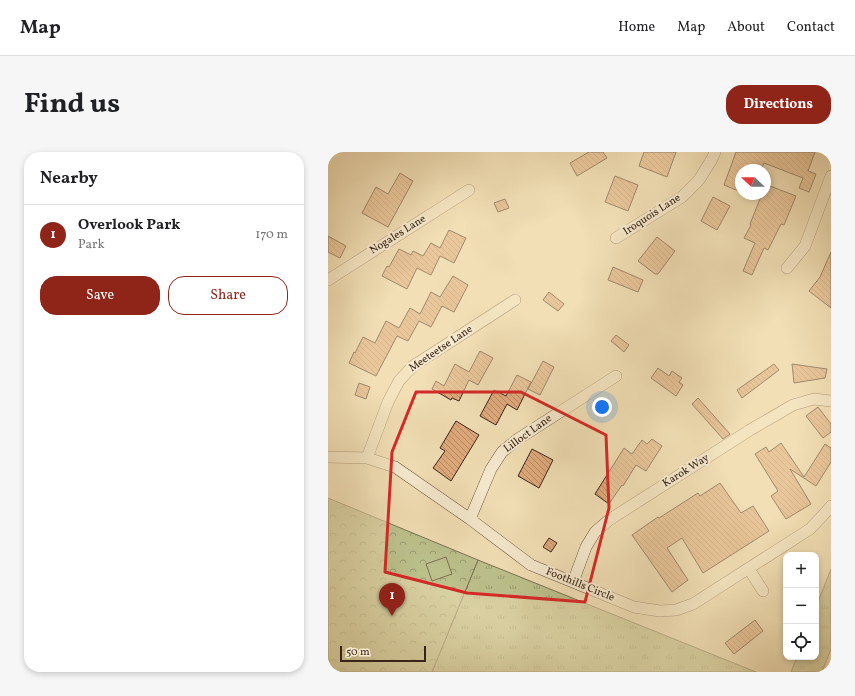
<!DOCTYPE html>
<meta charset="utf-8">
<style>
body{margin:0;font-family:Vollkorn,serif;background:#f6f6f6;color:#202124}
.controls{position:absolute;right:12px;bottom:12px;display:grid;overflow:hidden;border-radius:8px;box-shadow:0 2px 6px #0003}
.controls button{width:36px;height:36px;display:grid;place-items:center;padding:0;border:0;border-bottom:1px solid #e0e0e0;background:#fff;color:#202124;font:20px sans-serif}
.compass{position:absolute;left:407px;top:12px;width:36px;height:36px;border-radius:50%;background:#fff;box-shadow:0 2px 6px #0003;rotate:292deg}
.scale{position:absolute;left:12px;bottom:10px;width:86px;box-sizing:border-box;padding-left:4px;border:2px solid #3a2419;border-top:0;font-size:11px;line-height:14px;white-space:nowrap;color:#3a2419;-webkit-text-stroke:3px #f7eacf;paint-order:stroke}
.you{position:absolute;left:274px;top:255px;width:14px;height:14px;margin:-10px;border:3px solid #fff;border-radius:50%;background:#1a73e8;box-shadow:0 0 0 6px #1a73e833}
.badge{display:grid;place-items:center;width:26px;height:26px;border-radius:50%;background:#8f2418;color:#fff;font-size:13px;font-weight:700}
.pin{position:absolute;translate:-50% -33px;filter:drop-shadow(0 1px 2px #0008)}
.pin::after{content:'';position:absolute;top:21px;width:14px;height:12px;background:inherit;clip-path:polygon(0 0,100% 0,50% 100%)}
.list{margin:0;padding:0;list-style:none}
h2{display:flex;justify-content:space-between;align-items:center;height:52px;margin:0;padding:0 16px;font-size:17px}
h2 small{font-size:13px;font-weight:400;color:#757577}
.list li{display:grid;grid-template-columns:26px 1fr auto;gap:12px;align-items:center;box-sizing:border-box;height:60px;padding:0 16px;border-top:1px solid #e0e0e0}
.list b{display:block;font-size:15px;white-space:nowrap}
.list p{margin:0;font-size:13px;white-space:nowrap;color:#757577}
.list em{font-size:13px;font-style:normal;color:#757577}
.actions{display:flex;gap:8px;padding:12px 16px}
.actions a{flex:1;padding:9px 0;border:1px solid #8f2418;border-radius:16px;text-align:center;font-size:14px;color:#8f2418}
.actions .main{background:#8f2418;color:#fff}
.icon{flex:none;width:22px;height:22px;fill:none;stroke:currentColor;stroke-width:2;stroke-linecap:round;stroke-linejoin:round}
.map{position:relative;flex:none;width:503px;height:520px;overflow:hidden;border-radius:16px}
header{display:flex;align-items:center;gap:24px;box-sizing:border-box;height:56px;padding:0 20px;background:#fff;border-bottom:1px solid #e0e0e0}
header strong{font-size:19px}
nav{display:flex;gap:22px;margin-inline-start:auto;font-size:14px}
.intro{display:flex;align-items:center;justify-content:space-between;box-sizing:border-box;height:96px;padding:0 24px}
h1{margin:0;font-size:28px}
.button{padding:10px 18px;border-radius:16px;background:#8f2418;color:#fff;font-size:14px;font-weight:700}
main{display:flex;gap:24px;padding:0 24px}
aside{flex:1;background:#fff;border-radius:16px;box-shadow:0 2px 6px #0003}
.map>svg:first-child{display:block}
</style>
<header>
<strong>Map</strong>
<nav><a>Home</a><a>Map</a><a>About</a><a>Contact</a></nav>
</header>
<div class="intro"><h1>Find us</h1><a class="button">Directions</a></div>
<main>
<aside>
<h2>Nearby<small></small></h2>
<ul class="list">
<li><span class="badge">1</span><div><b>Overlook Park</b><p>Park</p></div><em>170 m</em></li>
</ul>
<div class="actions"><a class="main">Save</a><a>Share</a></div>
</aside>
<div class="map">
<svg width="503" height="520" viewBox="0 0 503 520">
<defs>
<pattern id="grass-tufts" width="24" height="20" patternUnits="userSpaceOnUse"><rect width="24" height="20" fill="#bcc18c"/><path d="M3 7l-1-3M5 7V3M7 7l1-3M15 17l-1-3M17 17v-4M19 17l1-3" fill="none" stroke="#9a9d72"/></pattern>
<pattern id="park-crowns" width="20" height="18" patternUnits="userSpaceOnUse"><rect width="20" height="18" fill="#bcc18c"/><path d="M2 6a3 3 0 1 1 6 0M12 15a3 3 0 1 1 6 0" fill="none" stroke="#9a9d72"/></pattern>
<pattern id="building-back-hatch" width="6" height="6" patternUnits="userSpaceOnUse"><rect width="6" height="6" fill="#e0aa7c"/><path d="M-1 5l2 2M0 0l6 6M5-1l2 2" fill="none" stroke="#b78a65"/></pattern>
</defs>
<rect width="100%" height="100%" fill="#f2dfb5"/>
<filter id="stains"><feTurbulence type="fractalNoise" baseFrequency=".005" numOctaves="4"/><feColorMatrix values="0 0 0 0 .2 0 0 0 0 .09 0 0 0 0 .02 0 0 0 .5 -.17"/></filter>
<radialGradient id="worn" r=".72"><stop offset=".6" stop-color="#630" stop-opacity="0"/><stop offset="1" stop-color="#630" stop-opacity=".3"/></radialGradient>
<path fill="url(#grass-tufts)" stroke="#7b7252" d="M150,408L428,520H104Z
M503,417V497L494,520H463L469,505H488V455Z"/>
<path fill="url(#park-crowns)" stroke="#7b7252" d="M0,346L150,408L104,520H0Z"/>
<path fill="#bcc18c" stroke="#7b7252" d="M118,405L124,422L104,429L98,412Z"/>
<path fill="url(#building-back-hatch)" stroke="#3a2419" d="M261,0H275L279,6L249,24L242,11Z
M316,0H348L339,25L311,14Z
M408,0H487L480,19L488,22L481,40L471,36L475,26L436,11L433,18H413V40L396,33Z
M72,21L85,29L60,75L34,61L48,35L60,42Z
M287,24L310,33L300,59L277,50Z
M442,34L468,44L456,73L453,72L440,98L436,96L424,123L415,119L427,91L416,86L423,73L422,72L434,42H438Z
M385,45L402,54L389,78L373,69Z
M177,47L181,56L170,60L166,51Z
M121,78L138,86L126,111L112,104L103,123L89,116L79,137L54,124L59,114L61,115L71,97L83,103L85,99L95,104L103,91L112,96Z
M0,84L18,94L12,106L0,100Z
M329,85L347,99L330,122H327L310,109Z
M503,100V156L481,139L492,125Z
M285,115L315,128L310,140L280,128Z
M125,124L140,133L126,160L114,154L103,175L91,169L80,189L69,184L48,224L21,211L26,200L27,201L35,185L47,191L58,169L71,176L82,156L92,162L103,140L112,145Z
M221,140L236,152L230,159L215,148Z
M288,183L301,193L296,200L283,189Z
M152,199L165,206L150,233L141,228L131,249L124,246L123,248L104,237L108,229L116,234L127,212L141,220Z
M215,209L226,215L212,243L200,237Z
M446,212L451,218L414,246L409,238Z
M464,212L499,217L497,226L466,231Z
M330,216L341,224L344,219L354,226L351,230L355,233L348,244L323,226Z
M189,223L203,230L189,258L179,252L168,273L152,264L166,238L178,244Z
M31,231L42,235L38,247L27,243Z
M370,246L402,282L395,287L364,252Z
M490,255L503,272V280L495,286L478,264Z
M128,269L151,283L123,329L105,316L117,299L112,296Z
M324,287L334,294L318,319L308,313L295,334L294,333L281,352L267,342L296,296L304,302L314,288L319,292Z
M453,291L476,325L497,292L503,296V310L488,334L462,317L483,352L458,367L443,344L450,339L427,302L438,295L441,300Z
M204,297L225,308L211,336L190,324Z
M392,331L413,361L425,354L441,379L375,421L354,386L339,396L360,428L344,440L304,383L330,365L331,366L370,341L372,344Z
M221,386L229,391L223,400L215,395Z
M427,468L435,479L406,502L397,491Z"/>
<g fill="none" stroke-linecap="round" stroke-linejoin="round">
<defs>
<path id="minor" d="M288,86L354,45L371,28L384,7L387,0
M459,116L477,94L503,24
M0,128L141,38
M0,305L39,306L67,315L142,367L203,413L306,455L332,459L348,458L365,452L482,377L498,360L503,354
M39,306L60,250L71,229L85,214L187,148
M142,367L163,317L174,300L190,287L288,224
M421,417L435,439
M245,430L258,395L267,380L281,368L422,278L465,253L486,247L503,249"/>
</defs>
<use href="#minor" stroke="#685340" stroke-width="12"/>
<use href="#minor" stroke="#f7eacf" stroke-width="11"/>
</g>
<path d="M0 0H503V520H0ZM88,240H193L278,283L281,356L257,450L139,441L57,420L64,300Z" fill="#f2dfb5" fill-opacity=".55" fill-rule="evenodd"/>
<path fill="none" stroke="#d62828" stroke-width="3" stroke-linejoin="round" d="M88,240H193L278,283L281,356L257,450L139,441L57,420L64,300Z"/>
<g text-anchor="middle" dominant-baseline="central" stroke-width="4" stroke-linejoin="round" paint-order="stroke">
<g font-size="11" fill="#3a2419" stroke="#f7eacf">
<text transform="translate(324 63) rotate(-33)">Iroquois Lane</text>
<text transform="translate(70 83) rotate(-32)">Nogales Lane</text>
<text transform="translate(113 197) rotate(-34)">Meeteetse Lane</text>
<text transform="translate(200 282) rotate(-36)">Lilloct Lane</text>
<text transform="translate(358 319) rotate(-32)">Karok Way</text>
<text transform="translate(252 433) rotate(22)">Foothills Circle</text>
</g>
</g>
<rect width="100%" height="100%" filter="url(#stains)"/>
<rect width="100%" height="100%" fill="url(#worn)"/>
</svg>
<div class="controls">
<button>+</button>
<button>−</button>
<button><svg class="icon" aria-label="locate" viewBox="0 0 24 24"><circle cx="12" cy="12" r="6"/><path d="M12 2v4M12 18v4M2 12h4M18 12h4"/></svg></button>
</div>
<svg class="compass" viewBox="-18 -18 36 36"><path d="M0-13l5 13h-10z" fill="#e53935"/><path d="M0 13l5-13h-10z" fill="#757577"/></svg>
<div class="scale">50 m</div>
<div class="you"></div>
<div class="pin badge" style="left:64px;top:464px">1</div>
</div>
</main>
